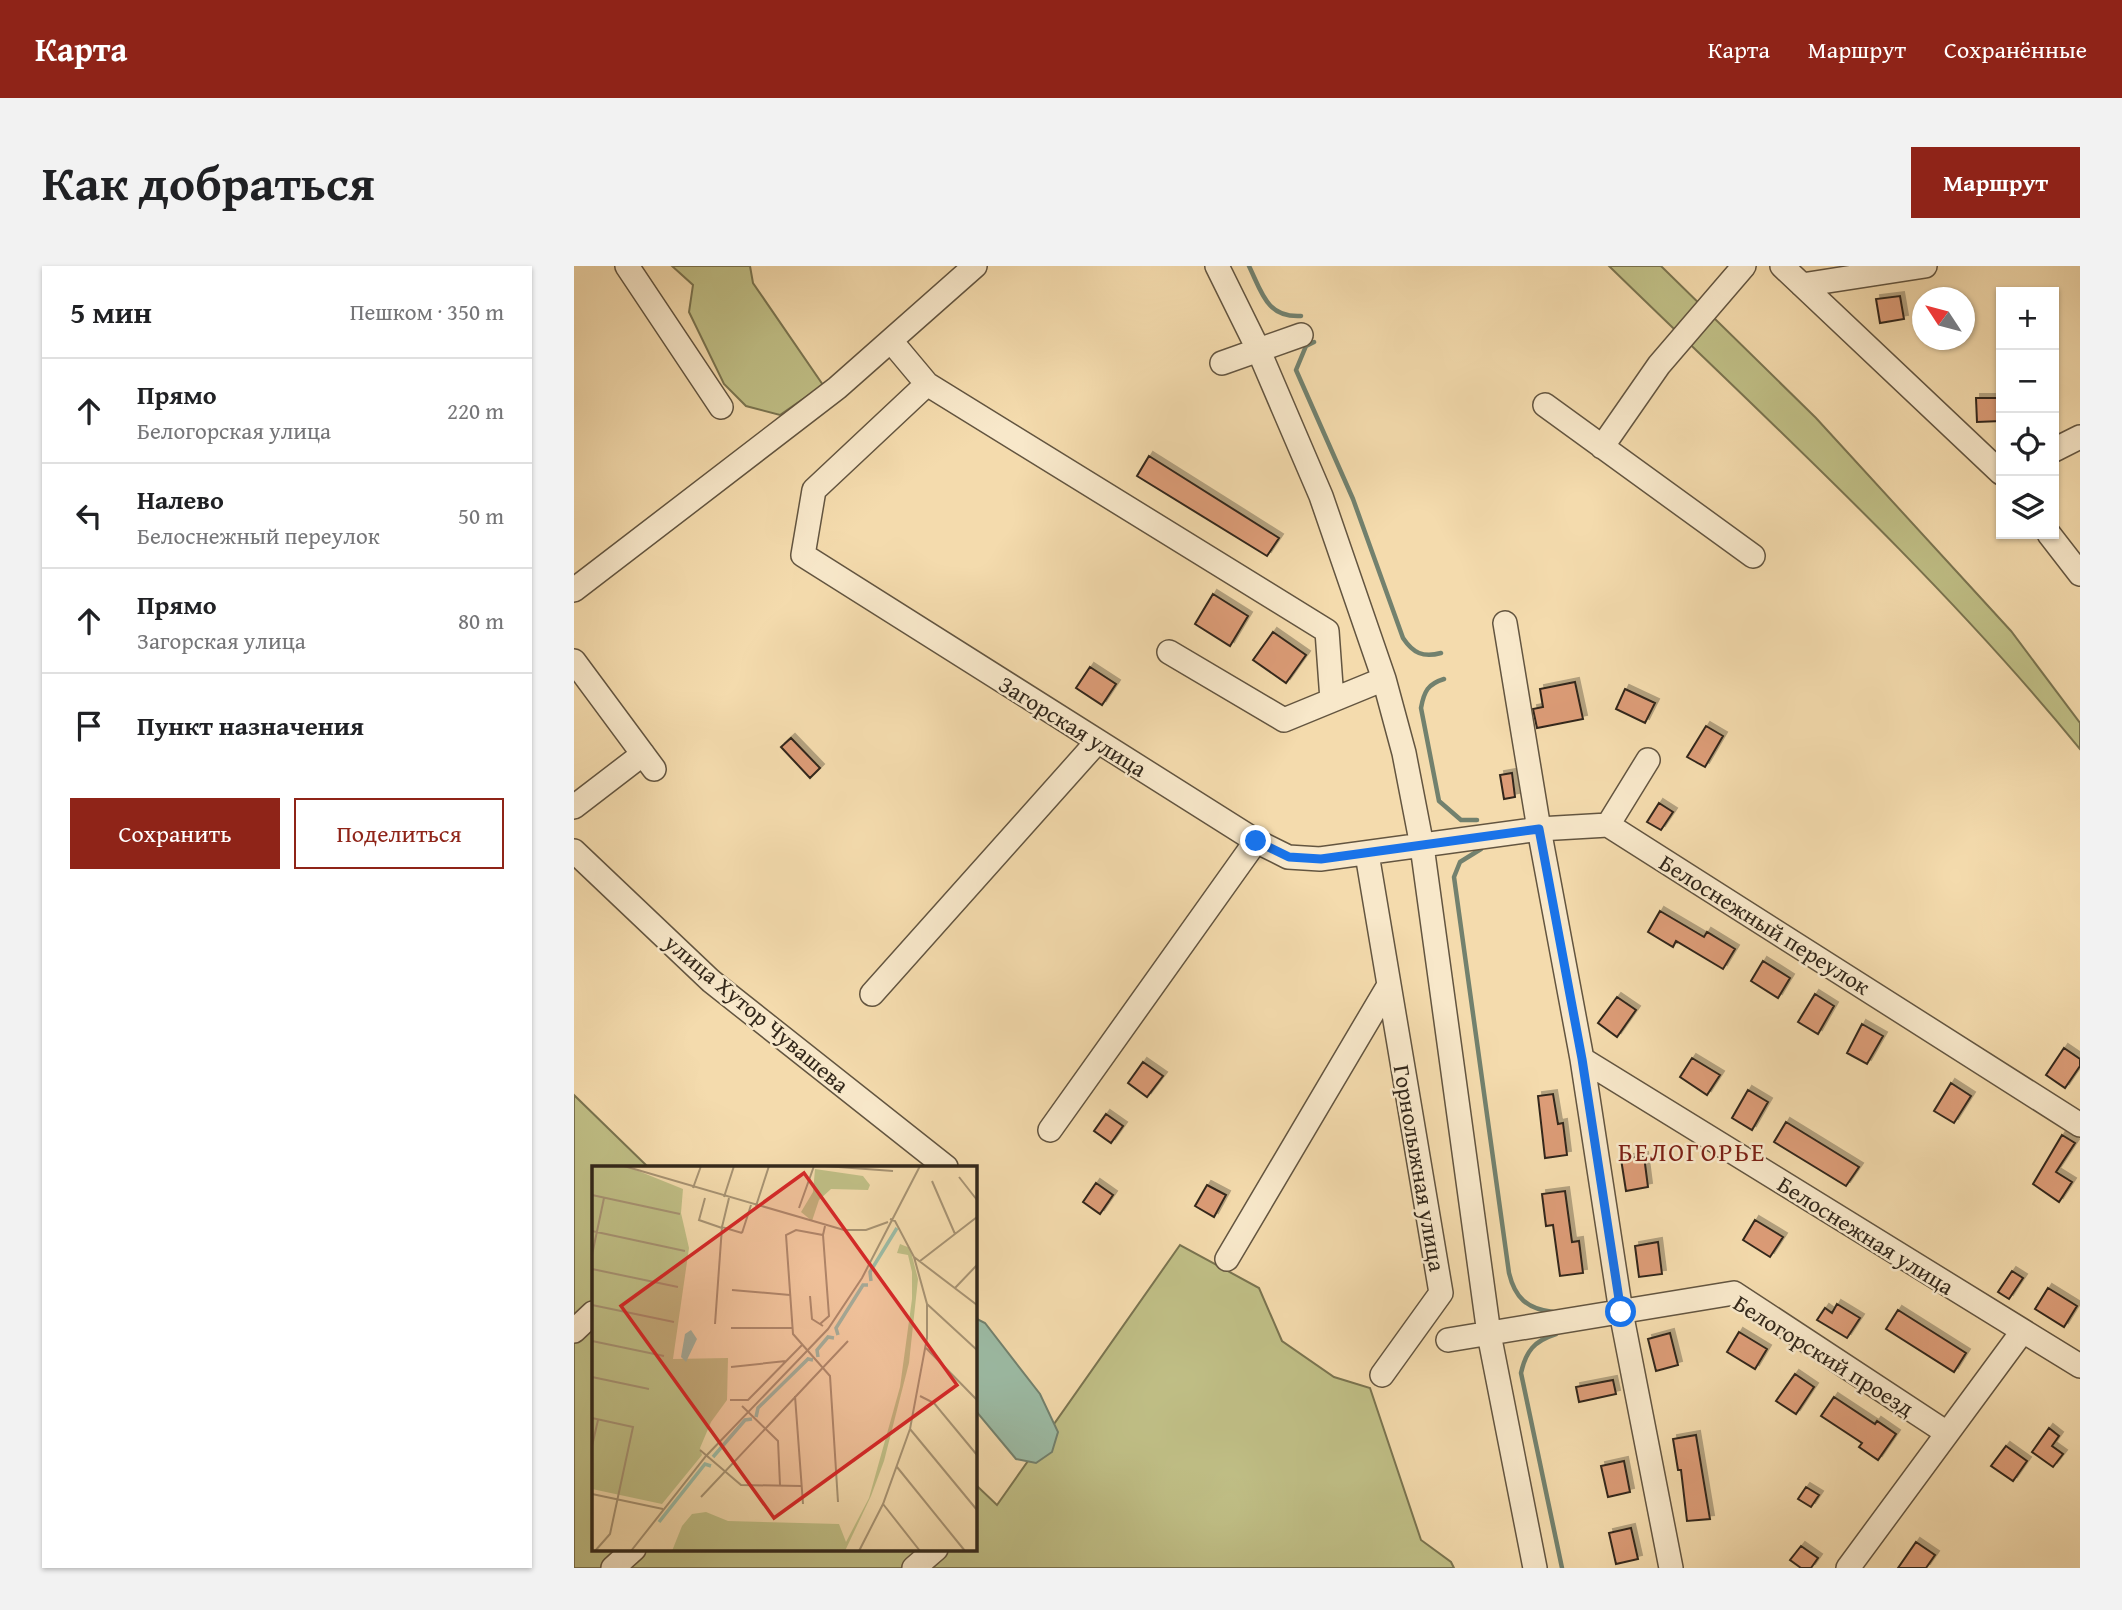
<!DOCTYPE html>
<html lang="ru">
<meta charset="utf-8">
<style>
body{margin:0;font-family:"Gentium Book Plus",serif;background:#f2f2f2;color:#202124}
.controls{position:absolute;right:21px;top:21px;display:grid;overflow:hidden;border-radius:0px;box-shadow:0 2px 5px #0004}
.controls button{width:63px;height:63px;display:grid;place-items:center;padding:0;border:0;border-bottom:2px solid #e0e0e0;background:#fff;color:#202124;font:35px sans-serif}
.compass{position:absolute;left:1338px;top:21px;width:63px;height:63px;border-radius:50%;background:#fff;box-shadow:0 2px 5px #0004;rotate:306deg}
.stop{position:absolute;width:21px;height:21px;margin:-16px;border:5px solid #1a73e8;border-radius:50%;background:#fff}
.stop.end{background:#1a73e8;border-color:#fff;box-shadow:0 2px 7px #0008}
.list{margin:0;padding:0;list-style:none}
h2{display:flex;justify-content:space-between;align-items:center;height:91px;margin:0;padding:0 28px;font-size:30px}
h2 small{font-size:23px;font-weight:400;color:#757577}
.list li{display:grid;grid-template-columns:46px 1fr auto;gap:21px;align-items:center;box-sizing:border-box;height:105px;padding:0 28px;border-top:2px solid #e0e0e0}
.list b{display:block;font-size:26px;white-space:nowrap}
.list p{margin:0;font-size:23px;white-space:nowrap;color:#757577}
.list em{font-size:23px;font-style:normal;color:#757577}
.actions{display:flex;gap:14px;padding:21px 28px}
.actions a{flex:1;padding:16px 0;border:2px solid #8f2418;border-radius:0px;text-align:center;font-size:24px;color:#8f2418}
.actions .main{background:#8f2418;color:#fff}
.icon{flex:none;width:38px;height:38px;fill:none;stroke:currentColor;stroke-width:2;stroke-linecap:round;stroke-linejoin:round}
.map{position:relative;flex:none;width:1506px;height:1302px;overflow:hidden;border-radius:0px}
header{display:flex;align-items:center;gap:42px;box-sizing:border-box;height:98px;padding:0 35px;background:#8f2418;color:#fff}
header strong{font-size:33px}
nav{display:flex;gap:38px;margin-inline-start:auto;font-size:24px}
.intro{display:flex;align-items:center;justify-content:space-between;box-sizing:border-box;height:168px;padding:0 42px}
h1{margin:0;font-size:49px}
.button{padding:18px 32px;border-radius:0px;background:#8f2418;color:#fff;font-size:24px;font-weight:700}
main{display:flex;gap:42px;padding:0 42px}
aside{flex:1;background:#fff;border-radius:0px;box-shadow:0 2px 5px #0004}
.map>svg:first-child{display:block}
</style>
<header>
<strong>Карта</strong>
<nav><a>Карта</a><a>Маршрут</a><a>Сохранённые</a></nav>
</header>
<div class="intro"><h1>Как добраться</h1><a class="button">Маршрут</a></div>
<main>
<aside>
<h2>5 мин<small>Пешком · 350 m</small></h2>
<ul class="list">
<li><svg class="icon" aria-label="ahead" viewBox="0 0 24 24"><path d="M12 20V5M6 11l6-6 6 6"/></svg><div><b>Прямо</b><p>Белогорская улица</p></div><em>220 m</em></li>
<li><svg class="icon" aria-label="left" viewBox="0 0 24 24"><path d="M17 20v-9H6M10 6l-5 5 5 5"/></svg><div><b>Налево</b><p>Белоснежный переулок</p></div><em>50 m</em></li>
<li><svg class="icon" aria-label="ahead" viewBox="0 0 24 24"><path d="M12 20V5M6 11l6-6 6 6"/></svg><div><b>Прямо</b><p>Загорская улица</p></div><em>80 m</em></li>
<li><svg class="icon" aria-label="arrive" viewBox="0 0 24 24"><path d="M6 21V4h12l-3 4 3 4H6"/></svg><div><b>Пункт назначения</b></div></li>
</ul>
<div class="actions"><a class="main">Сохранить</a><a>Поделиться</a></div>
</aside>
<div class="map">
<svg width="1506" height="1302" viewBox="0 0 1506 1302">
<defs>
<filter id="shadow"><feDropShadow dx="4" dy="-4" stdDeviation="0" flood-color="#0004"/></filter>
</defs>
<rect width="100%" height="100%" fill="#f4dbad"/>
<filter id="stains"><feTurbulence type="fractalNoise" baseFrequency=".00286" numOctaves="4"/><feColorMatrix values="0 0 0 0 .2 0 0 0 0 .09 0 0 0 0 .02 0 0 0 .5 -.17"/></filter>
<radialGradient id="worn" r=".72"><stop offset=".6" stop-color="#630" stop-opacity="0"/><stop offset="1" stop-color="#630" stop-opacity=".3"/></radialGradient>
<path fill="#c0bf86" stroke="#7a7450" stroke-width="2" d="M98,0H176L179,17L249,119L206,149L172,140L150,118L115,46L119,19Z
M1035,0H1087L1242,152L1437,365L1506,457V483C1363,308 1196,157 1035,0Z
M0,829L74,901H19V1283H401V1218L423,1239L606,979L685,1022L708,1075L760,1111L796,1122L847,1274L877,1296L880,1302H0Z"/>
<path fill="#9cbca6" stroke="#72816e" stroke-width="2" d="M401,1052L411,1057L466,1128L484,1166L478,1186L462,1197L442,1193L401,1144Z"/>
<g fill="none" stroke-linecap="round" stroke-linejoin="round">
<path stroke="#72816e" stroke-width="4.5" d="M675,0C688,27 693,52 727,50
M740,76L732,80L722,104L779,233L829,372C839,387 849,392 867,387
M870,413C854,418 850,425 847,442L865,535L887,554H903
M907,583L886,596L880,611L935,1007C941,1032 953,1043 979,1046
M982,1068C960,1075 952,1085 947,1107L988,1302"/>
</g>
<path fill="#dc9c77" stroke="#33281b" stroke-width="2" filter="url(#shadow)" d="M1326,30L1330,53L1306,57L1302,33Z
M1402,132H1427V155L1403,156Z
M575,190L705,272L693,290L563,210Z
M639,328L674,350L656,380L621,358Z
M699,366L732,389L712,417L679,394Z
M516,401L542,418L528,439L502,422Z
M1001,416L1009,453L963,462L959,443L969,441L966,423Z
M1051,423L1081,437L1071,457L1042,443Z
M1132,460L1149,470L1131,501L1113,491Z
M217,472L246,502L236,512L207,481Z
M938,507L941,531L930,533L926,509Z
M1085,537L1099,546L1087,564L1073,556Z
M1086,645L1130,671L1133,666L1161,683L1149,703L1102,675L1099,681L1074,666Z
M1189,695L1216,712L1204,732L1177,715Z
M1241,728L1260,740L1244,768L1224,756Z
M1043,731L1062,744L1043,771L1024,757Z
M1288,758L1309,770L1293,798L1273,787Z
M1490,782L1506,793V800L1491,822L1472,809Z
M1118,792L1146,809L1133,829L1106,811Z
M569,796L589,810L573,831L554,817Z
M1377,817L1397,830L1380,857L1360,845Z
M1174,824L1194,836L1178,864L1158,852Z
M979,828L984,858L989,857L993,889L971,892L964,830Z
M532,848L549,860L537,877L520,865Z
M1212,856L1285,901L1272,920L1200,876Z
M1488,869L1501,877L1482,906L1498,916L1485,936L1459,918Z
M1070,890L1074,921L1052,925L1047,893Z
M522,917L539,929L526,948L509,936Z
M633,919L652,929L640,951L621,940Z
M991,925L998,976L1005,975L1009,1007L986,1010L979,959L972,960L968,928Z
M1181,954L1209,971L1196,991L1169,974Z
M1084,976L1088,1008L1065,1011L1061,980Z
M1438,1005L1449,1012L1435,1033L1424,1026Z
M1474,1022L1503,1040L1490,1061L1461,1043Z
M1263,1038L1286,1052L1273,1072L1243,1054L1251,1042L1258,1047Z
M1324,1044L1392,1087L1380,1106L1312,1063Z
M1165,1066L1193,1083L1181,1103L1153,1086Z
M1096,1067L1104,1099L1082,1105L1074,1073Z
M1221,1108L1240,1121L1222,1148L1202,1135Z
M1039,1114L1042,1128L1005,1136L1002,1121Z
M1260,1131L1301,1158L1303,1155L1322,1168L1304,1194L1285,1181L1288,1177L1247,1150Z
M1475,1162L1485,1170L1478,1180L1489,1188L1479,1201L1458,1186Z
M1122,1169L1136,1253L1113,1255L1107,1204H1104L1099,1173Z
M1432,1180L1453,1195L1439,1215L1417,1200Z
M1050,1195L1056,1226L1034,1231L1027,1200Z
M1232,1221L1245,1229L1237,1241L1224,1233Z
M1057,1262L1064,1293L1042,1298L1035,1267Z
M1342,1276L1361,1289L1352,1302H1324Z
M1227,1280L1244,1292L1237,1302H1227L1216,1294Z"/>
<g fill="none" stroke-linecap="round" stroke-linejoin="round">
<defs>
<path id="minor" d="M53,0L147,141
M643,0L684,83L747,230L810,413L830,487L848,580L915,1068L961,1302
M1208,0L1427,207
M1228,19L1351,0
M317,75L353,118L240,224L229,289L682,575L714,591L746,593L965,563L1034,559L1506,859
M648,97L727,69
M353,118L753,365L758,434
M971,139L1179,290
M1028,181L1085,99L1170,0
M1480,184L1506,171
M1475,268L1506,308
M0,324L263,122L401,0
M931,357L965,563L1008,793L1047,1046L1097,1302
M595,386L710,454L810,413
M0,395L80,503
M0,541L69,488
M1034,559L1074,494
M0,585L137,715L372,901
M793,588L867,1027L808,1109
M298,728L523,476
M1008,793L1506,1100
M476,864L682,575
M653,993L815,719
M0,1065L19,1047
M874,1074L1160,1027L1373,1167
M39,1302L60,1283
M340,1302L362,1283
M1274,1302L1448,1066"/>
</defs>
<use href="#minor" stroke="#635540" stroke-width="26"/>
<use href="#minor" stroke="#f8e8ca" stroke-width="23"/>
</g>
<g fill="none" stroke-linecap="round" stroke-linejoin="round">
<path stroke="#1a73e8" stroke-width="9" d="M682,575L715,591L747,593L965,563L1008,793L1047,1046"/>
</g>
<g text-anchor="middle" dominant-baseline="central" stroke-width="5" stroke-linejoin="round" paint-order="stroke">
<g font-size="23" fill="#33281b" stroke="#f8e8ca">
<text transform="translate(499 460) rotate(32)">Загорская улица</text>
<text transform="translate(1191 658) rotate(32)">Белоснежный переулок</text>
<text transform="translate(183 747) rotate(40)">улица Хутор Чувашева</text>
<text transform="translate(846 902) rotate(80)">Горнолыжная улица</text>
<text transform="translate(1292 969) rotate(32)">Белоснежная улица</text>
<text transform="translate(1250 1089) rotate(32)">Белогорский проезд</text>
</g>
<g font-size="26" letter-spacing="2" fill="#7a1f14" stroke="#f8e8ca">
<text x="1118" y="885">БЕЛОГОРЬЕ</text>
</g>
</g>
<g transform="translate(18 900)">
<rect width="385" height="385" fill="#f4dbad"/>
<path d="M0,0H34L91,23L89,47L97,82L81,193L136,192L135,234L119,256L108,282L110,289L70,338L0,323ZM223,3L271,10L278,19L276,24L239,23L227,34L220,55L209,46L221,26ZM308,78L318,82L326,113L317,197L292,295L279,330L253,385H80L90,360L100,348L114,346L136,355L247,358L254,376L277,332L308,221L320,133V106L316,89L305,87Z" fill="#c0bf86"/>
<path d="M99,164L105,173L94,196L89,191L93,168Z" fill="#9cbca6"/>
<path fill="none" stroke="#9cbca6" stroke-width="3.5" d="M279,115L278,106L305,62M246,169L244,162L271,119H276M226,191L225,184L236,171L242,172M164,251L166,242L216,193L221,194M121,291L153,254L160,253M67,356L113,298L119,300"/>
<path fill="none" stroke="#a79373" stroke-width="2" d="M32,0L252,64H274L296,56M233,0L301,5M367,11L385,34M340,15L363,68M101,22L109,0M0,29L88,48M132,31L142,0M113,32L107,54L130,62M164,40L177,0M207,42L222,0M233,60L231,69L204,64L194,69L201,168L238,210L246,336M130,61L137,32M0,65L93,85M150,67L159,39M0,89L12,32M322,91L385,139M328,95L385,51M0,103L86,121M363,122L385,99M140,124L198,129M218,130L220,153L231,160M335,138L385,184M0,139L82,156M123,158L130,61L150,67M228,158L237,150L231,69M139,162H200M0,175L72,190M334,182L385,234M139,201L194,195M0,211L57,223M203,230L211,338M328,230L342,237L385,289M138,234H156L210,179M150,240L186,275L188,319M0,252L41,261L18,368L3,385M318,263L385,344M0,280L6,254M108,284L149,319L209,320M305,301L373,385M0,328L71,343M109,331L256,175M291,338L328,385M39,385L114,290L236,163L270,112L328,0M267,385L291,338L318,263L335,172V138L322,91L303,55L298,53"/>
<path fill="#d62828" fill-opacity="0.15" stroke="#d62828" stroke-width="3.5" d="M212,7L365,219L182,352L29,140Z"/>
<rect width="385" height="385" fill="none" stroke="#33281b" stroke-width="3.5"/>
</g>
<rect width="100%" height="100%" filter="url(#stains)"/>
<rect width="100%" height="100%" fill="url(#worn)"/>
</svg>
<div class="controls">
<button>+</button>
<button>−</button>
<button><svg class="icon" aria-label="locate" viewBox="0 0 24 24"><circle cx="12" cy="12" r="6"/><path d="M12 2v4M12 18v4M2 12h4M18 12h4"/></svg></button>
<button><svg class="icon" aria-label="layers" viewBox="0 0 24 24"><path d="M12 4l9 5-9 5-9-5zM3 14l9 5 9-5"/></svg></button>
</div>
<svg class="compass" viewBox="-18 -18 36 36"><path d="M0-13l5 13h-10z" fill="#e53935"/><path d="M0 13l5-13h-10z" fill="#757577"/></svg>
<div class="stop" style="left:1047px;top:1046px"></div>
<div class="stop end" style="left:682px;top:575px"></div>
</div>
</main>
